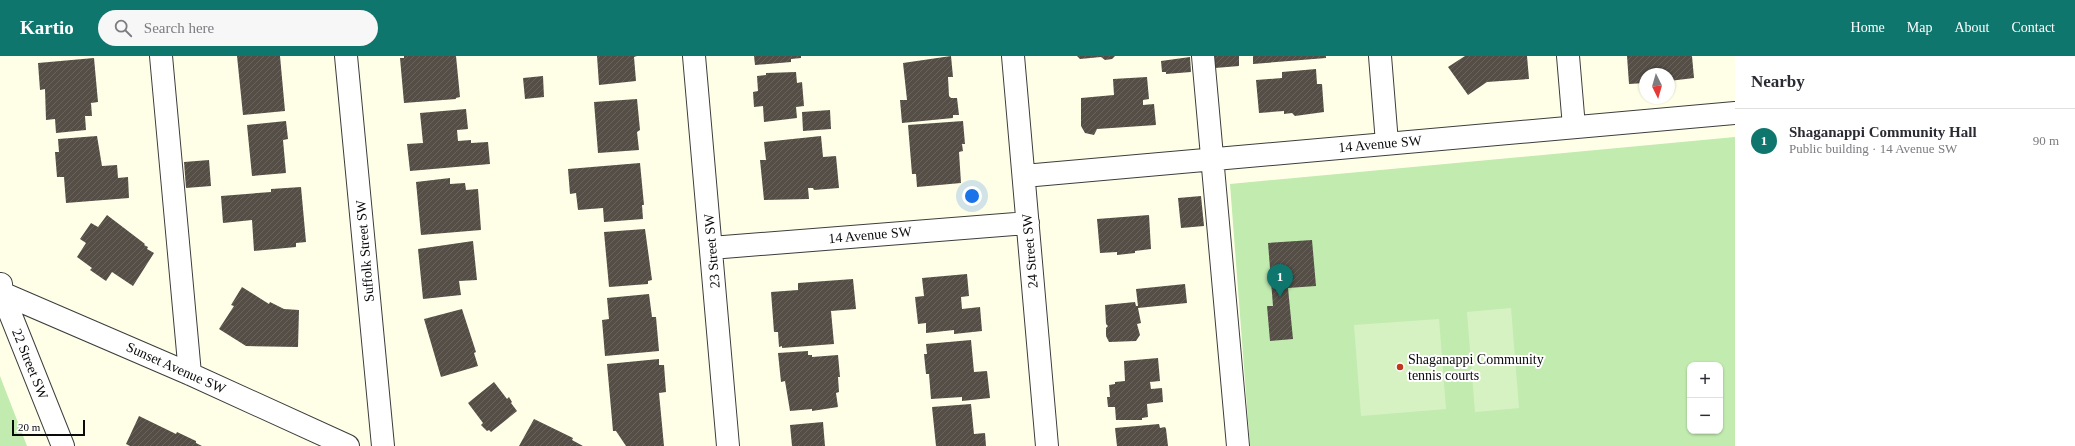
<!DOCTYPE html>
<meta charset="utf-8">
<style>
body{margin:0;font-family:Georgia,serif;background:#f7f7f7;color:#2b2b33}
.controls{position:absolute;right:12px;bottom:12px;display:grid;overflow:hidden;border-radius:8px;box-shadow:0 1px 3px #0004}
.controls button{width:36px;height:36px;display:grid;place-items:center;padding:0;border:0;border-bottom:1px solid #e1e1e2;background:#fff;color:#2b2b33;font:20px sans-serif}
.compass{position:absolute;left:1639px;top:12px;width:36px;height:36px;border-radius:50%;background:#fff;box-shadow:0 1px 3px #0004;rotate:175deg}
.scale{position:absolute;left:12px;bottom:10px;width:73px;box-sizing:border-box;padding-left:4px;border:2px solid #0a0a0a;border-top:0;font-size:11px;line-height:14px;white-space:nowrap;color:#0a0a0a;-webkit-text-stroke:3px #fff;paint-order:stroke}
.you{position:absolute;left:972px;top:140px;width:14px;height:14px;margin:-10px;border:3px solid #fff;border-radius:50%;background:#1a73e8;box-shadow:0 0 0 6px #1a73e833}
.badge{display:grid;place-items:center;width:26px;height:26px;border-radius:50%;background:#0f766e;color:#fff;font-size:13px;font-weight:700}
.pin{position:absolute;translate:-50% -33px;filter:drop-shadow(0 1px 2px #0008)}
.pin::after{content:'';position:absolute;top:21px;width:14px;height:12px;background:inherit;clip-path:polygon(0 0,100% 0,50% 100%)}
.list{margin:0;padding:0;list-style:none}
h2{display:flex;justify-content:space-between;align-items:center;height:52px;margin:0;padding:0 16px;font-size:17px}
h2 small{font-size:13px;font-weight:400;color:#7c7c81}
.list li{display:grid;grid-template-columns:26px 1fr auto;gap:12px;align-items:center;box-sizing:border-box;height:64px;padding:0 16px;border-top:1px solid #e1e1e2}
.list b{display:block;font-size:15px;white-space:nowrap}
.list p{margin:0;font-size:13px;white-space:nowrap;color:#7c7c81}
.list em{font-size:13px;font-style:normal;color:#7c7c81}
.icon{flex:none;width:22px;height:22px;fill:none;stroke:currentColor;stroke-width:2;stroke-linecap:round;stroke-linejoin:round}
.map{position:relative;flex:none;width:1735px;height:390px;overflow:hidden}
header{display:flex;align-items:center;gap:24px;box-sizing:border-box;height:56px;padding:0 20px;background:#0f766e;color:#fff}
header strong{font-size:19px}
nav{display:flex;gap:22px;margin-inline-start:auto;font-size:14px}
.search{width:280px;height:36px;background:#f7f7f7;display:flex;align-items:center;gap:10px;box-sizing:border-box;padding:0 14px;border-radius:22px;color:#7c7c81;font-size:15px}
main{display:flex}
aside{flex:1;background:#fff}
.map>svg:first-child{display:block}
</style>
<header>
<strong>Kartio</strong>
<div class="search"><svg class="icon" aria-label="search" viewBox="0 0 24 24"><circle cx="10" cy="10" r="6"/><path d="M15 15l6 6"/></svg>Search here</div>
<nav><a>Home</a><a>Map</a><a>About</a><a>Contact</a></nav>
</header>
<main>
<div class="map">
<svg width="1735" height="390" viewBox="0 0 1735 390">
<defs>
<pattern id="building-hatch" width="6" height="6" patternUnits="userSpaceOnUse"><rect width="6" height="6" fill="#544e46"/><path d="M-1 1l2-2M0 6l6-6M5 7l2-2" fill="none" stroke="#68635c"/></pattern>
</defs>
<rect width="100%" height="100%" fill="#ffffe8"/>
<path fill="#c2ebb0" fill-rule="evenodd" d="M1735,81V390H1250L1230,128ZM1690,309H1720V375H1690Z
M0,320L27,390H0Z"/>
<path fill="#d7f2c2" d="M1511,252L1519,352L1475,356L1467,256Z
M1439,263L1446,353L1361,360L1354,269Z"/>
<path fill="url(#building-hatch)" d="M237,0H280L285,55L243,59Z
M404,0H456L460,41L456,42V43L404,47L400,2H404Z
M597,0H637L634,1L636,25L599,29Z
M754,0H801V2L791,3V6L755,9Z
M951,0L953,21H948L949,40L951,42H957L959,59H953V62L902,67L900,44H907L903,7Z
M1077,0H1115L1112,3L1105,4L1101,1L1080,3Z
M1214,0H1239V10L1215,12Z
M1253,0H1326V2L1253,8Z
M1465,0H1527L1529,23L1487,26L1468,39L1448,11Z
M1627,0H1692L1694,22L1669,25V18H1645V27L1629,28Z
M1190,1L1191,16L1166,18V16H1162L1161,5Z
M94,2L98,46L91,47L92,60H85L86,74L56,77L55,63L46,64L45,33L40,34L38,7Z
M1316,13L1317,28H1322L1324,56L1295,60L1292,57L1284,58V55L1259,57L1256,24L1282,22V16Z
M796,16L797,27L802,26L804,50L796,51L797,62L764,66L763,50L754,51L753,36L758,35L757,20L766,19V17Z
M543,20L544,41L525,43L523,22Z
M1147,21L1149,43L1143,44V49L1154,48L1156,69L1097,73L1094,79L1085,77L1081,70V42L1114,39L1113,23Z
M637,43L640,74L637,76L639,94L598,97L594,46Z
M466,53L468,73L457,74L458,85L471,84V87L488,86L490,108L410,115L407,88L423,87L420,57Z
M830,54L831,73L803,75L802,56Z
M286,65L288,83L283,84L286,117L252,120L247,69Z
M963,65L965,88H962L963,95L959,96L961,127L917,131L916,118H912L908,69Z
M97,80L102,110L117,109L118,122L128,121L129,142L66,147L64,121H57L55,96H59L58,83Z
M821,80L823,101L836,100L839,132L814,134L813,132H808L809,143L764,144L760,104H766L764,86Z
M209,104L211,130L186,132L184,106Z
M640,107L644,149H642L643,163L604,166L603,152L578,154L576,137L570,138L568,113Z
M450,122V128L465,127L466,134L478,133L481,174L421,179L416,126Z
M301,131L306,186L296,187V191L254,195L252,164L223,167L221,140L271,136V133Z
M1201,140L1204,170L1181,172L1178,142Z
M107,159L145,188L144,189L148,191L147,193L154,197L133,230L112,216L106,225L90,214L92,212L77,201L86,187L80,183L91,167L98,171Z
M1149,159L1151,193L1135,195V197L1117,199V196L1100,197L1097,163Z
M645,173L652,224L648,225V228L609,231L604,176Z
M1312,184L1316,230L1288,232L1293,283L1270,285L1267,250H1273L1268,187Z
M473,185L477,224L459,225L461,239L423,243L418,193Z
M967,218L969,240L961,241L962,253L980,251L982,275L954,278V274L926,277V267L918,268L915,241L924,240L922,222Z
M853,223L856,253L831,255L834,288L782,292V290L779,291L778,276H774L771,236L798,234V227Z
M1185,228L1187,247L1138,252L1141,267L1137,268L1140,279L1136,285L1109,286L1106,280V272L1108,270L1106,268L1105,249L1135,246L1136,250H1138L1136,233Z
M242,231L269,248L270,246L284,253L299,254L298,291L246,290L219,273L234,250L231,249Z
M649,238L652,261H656L659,295L605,300L602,264L609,263L607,242Z
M462,253L476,296L474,297L478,310L441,321L424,263Z
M971,284L974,316L987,315L990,342L962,345V341L931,343L929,318H926L924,298H927L926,288Z
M808,295V299H812V301L838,299L840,321H838L839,336L836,337L838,351L812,355V353L790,355L785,325L781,326L778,297Z
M1158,302L1160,325L1150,326L1151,333L1162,332L1163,346L1147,348L1148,361L1142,362V364H1116L1115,351H1108L1107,341H1110L1109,329L1115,328V326L1125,325L1124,305Z
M659,303V309H664L666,336L659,337L664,390H626L616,375H613L607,308Z
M494,326L507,343L509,341L512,346L511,347L517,355L491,376L489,374L487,375L481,369L483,367L468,347Z
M971,348L974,378L985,377L986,390H936L932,351Z
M139,360L176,378L177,376L196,385V387L202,390H130L126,388Z
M534,363L573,382L572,384L583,390H519Z
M823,366L825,390H792L790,369Z
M1159,368L1160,372L1165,371L1166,373L1168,390H1117L1115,372Z"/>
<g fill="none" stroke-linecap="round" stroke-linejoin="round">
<defs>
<path id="minor" d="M161,0L190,318
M346,0L383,390
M694,0L728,390
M1013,0L1047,390
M1203,0L1238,390
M1380,0L1387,87
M1568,0L1574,71
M1024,120L1735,57
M711,192L1028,167
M1,228L2,237L63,390
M2,237L190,318L348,390"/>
</defs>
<use href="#minor" stroke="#3d3d3d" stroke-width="24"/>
<use href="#minor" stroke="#fff" stroke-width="22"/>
</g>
<circle fill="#c1361c" stroke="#fff" stroke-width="1.5" cx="1400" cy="311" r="4"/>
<g text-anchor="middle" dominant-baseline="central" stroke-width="4" stroke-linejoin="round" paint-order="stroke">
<g font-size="14" fill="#0a0a0a" stroke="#fff">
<text transform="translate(1380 88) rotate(-5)">14 Avenue SW</text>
<text transform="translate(870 179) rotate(-5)">14 Avenue SW</text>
<text transform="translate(365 195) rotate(-95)">Suffolk Street SW</text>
<text transform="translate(712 195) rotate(-95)">23 Street SW</text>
<text transform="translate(1030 195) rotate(-95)">24 Street SW</text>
<text transform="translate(30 308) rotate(68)">22 Street SW</text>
<text transform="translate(176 312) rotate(24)">Sunset Avenue SW</text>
</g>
<g font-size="14" fill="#0a0a0a" stroke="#fff" text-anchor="start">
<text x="1408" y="303">Shaganappi Community<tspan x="1408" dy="16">tennis courts</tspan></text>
</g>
</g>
</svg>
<div class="controls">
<button>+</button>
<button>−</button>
</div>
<svg class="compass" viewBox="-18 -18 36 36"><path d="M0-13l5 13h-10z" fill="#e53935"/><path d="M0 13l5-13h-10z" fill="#7c7c81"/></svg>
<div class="scale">20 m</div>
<div class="you"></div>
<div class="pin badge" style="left:1280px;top:241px">1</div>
</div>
<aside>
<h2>Nearby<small></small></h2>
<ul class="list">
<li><span class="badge">1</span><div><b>Shaganappi Community Hall</b><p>Public building · 14 Avenue SW</p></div><em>90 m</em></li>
</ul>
</aside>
</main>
